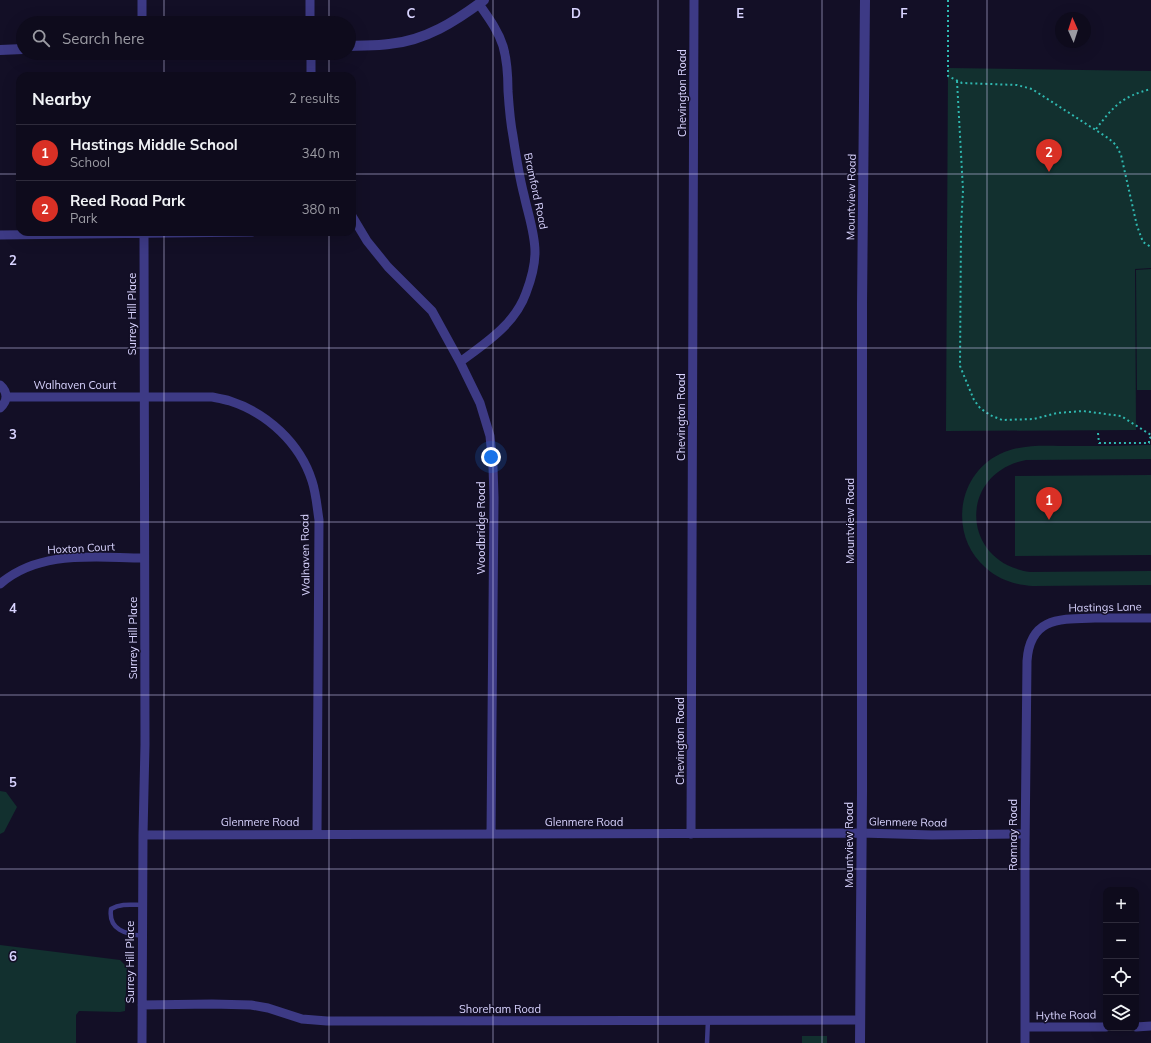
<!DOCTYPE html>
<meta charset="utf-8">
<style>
body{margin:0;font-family:Mulish,sans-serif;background:#1c1929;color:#f1f3f6}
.controls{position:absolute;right:12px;bottom:12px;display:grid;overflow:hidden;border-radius:8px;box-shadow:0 4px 16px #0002}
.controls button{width:36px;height:36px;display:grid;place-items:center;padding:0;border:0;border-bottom:1px solid #2e2b3b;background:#0e0b1c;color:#f1f3f6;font:20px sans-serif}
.compass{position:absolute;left:1055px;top:12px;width:36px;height:36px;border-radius:50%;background:#0e0b1c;box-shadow:0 4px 16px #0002;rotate:357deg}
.you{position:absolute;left:491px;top:457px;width:14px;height:14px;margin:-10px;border:3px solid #fff;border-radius:50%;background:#1a73e8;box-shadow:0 0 0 6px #1a73e833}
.badge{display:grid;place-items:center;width:26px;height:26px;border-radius:50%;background:#d93025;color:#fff;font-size:13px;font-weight:700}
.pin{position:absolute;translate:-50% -33px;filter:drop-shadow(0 1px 2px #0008)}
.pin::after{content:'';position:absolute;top:21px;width:14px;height:12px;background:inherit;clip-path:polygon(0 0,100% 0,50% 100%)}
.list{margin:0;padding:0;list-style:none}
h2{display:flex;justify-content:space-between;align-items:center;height:52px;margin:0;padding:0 16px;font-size:17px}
h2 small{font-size:13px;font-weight:400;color:#9b9ba3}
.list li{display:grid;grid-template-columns:26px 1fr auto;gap:12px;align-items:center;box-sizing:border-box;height:56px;padding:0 16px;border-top:1px solid #2e2b3b}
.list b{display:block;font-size:15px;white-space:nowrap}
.list p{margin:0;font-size:13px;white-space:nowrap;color:#9b9ba3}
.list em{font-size:13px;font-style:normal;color:#9b9ba3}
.icon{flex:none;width:22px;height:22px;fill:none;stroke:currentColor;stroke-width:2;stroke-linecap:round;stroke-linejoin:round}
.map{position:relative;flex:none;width:1151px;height:1043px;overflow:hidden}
.search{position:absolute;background:#0e0b1c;box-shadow:0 4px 16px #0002;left:16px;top:16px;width:340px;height:44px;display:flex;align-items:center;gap:10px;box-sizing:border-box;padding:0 14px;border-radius:22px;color:#9b9ba3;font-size:15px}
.panel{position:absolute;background:#0e0b1c;box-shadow:0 4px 16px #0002;left:16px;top:72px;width:340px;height:164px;border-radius:12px}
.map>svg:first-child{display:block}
</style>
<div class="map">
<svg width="1151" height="1043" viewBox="0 0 1151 1043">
<rect width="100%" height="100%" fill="#130f26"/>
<path fill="#12302f" d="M948,68L1151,71V268L1135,269L1136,430L946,431Z
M1151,269V390H1137L1136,270Z
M1151,445V459L1026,460C958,473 960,562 1030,572L1151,571V585L1033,586C1016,585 999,580 986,568C949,537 956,475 1000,454C1022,443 1049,446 1072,446C1098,446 1125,446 1151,445Z
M1151,475V555L1015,556V476Z
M0,791L6,792L17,807L4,832L0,834Z
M0,945L120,960L127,967L125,1011L120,1012L79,1011L76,1015V1043H0Z
M802,1036H827V1043H802Z"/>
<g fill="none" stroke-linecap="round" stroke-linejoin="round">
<path stroke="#2fb8b0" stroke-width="2" stroke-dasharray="2 3" stroke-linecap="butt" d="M948,0V76L962,83L1017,85L1032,89L1108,138L1116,145L1121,155L1137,226L1143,242L1151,247
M957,81L963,190L961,228L960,366L974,400L980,408L990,415L1002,420L1034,419L1057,413L1083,411L1121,416L1151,435
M1096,129C1114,106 1121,97 1151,89
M1098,433L1099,443H1149V439L1151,437"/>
<path stroke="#3d3a85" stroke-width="4.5" d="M143,905C132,905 121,903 111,909C108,930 126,934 143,936
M707,1043L708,1020"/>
<path stroke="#3d3a85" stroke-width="9" d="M142,0V23
M310,0V23
M311,53V76
M352,216L367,241L388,267L432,311L460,362L480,403L490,436L493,467L494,498L491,834
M0,235L252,232
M460,362C486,343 515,324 526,293C531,280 535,266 535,252C535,233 528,214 524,195C519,176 516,156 513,136C510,121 509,106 508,91C508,76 507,60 503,46C498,30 488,17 479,4
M0,385C8,392 8,401 0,408
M7,397H212C217,398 224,399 230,401C267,413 300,443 312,481C316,493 317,507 319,520L317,834
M0,584C40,549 96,558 144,558
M691,834L694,0
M143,835L861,833L932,835L1025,834
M142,1005L212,1004L251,1005L268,1008L302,1019L327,1021L860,1020
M1026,1027H1106
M1136,1027L1151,1026
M142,1043L143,835L145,744L144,234
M1025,1043V849L1027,661C1030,617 1060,619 1095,618C1114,618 1132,618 1151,618"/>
<path stroke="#3d3a85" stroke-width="10" d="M349,46C362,45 376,46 389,44C425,41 456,21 484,0
M0,50L23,49
M860,1043L862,792V304L865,0"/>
</g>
<path fill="none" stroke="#d9d4ff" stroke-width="1" stroke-opacity="0.55" d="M164,0V23M329,0V23M493,0V1043M658,0V1043M822,0V1043M987,0V1043M164,53V76M329,53V76M0,174H20M352,174H1151M164,232V1043M329,232V1043M0,348H1151M0,522H1151M0,695H1151M0,869H1151"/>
<g text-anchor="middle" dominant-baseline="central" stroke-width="3" stroke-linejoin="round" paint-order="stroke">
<g font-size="11" fill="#d9d4ff" stroke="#130f26">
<text transform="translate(682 93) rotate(-90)">Chevington Road</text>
<text transform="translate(536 191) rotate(78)">Bramford Road</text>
<text transform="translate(851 197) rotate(-89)">Mountview Road</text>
<text transform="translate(132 314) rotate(-90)">Surrey Hill Place</text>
<text x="75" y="385">Walhaven Court</text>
<text transform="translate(681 417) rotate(-90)">Chevington Road</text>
<text transform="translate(850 521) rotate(-90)">Mountview Road</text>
<text transform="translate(481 528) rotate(-90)">Woodbridge Road</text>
<text transform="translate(81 548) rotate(-3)">Hoxton Court</text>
<text transform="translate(305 555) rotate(-91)">Walhaven Road</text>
<text transform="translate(1105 607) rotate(-1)">Hastings Lane</text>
<text transform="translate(133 638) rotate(-90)">Surrey Hill Place</text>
<text transform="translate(680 741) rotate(-90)">Chevington Road</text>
<text x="260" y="822">Glenmere Road</text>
<text x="584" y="822">Glenmere Road</text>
<text transform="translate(908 822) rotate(1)">Glenmere Road</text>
<text transform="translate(1013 835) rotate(-90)">Romnay Road</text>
<text transform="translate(849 845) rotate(-90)">Mountview Road</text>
<text transform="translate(130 962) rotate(-90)">Surrey Hill Place</text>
<text x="500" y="1009">Shoreham Road</text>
<text transform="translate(1066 1015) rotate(-1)">Hythe Road</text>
</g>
</g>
<g font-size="13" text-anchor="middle" font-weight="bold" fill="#d9d4ff" stroke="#130f26" stroke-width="3" stroke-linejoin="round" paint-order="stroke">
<text x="411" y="18">C</text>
<text x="576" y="18">D</text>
<text x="740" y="18">E</text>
<text x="904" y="18">F</text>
<text x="13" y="265">2</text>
<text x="13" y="439">3</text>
<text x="13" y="613">4</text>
<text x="13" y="787">5</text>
<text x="13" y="961">6</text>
</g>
</svg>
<div class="controls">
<button>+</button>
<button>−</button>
<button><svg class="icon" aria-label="locate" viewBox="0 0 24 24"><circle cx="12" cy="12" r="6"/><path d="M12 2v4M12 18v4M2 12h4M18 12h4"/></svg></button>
<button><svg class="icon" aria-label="layers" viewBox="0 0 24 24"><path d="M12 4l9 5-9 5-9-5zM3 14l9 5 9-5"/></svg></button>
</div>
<svg class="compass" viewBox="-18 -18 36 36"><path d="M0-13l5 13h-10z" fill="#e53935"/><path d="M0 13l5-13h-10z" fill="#9b9ba3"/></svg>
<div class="you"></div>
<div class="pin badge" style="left:1049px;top:520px">1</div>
<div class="pin badge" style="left:1049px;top:172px">2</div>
<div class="search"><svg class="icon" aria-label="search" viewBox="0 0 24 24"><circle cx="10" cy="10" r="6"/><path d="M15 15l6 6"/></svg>Search here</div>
<section class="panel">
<h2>Nearby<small>2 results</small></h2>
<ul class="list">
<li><span class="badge">1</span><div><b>Hastings Middle School</b><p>School</p></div><em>340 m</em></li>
<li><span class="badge">2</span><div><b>Reed Road Park</b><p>Park</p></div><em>380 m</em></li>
</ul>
</section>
</div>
